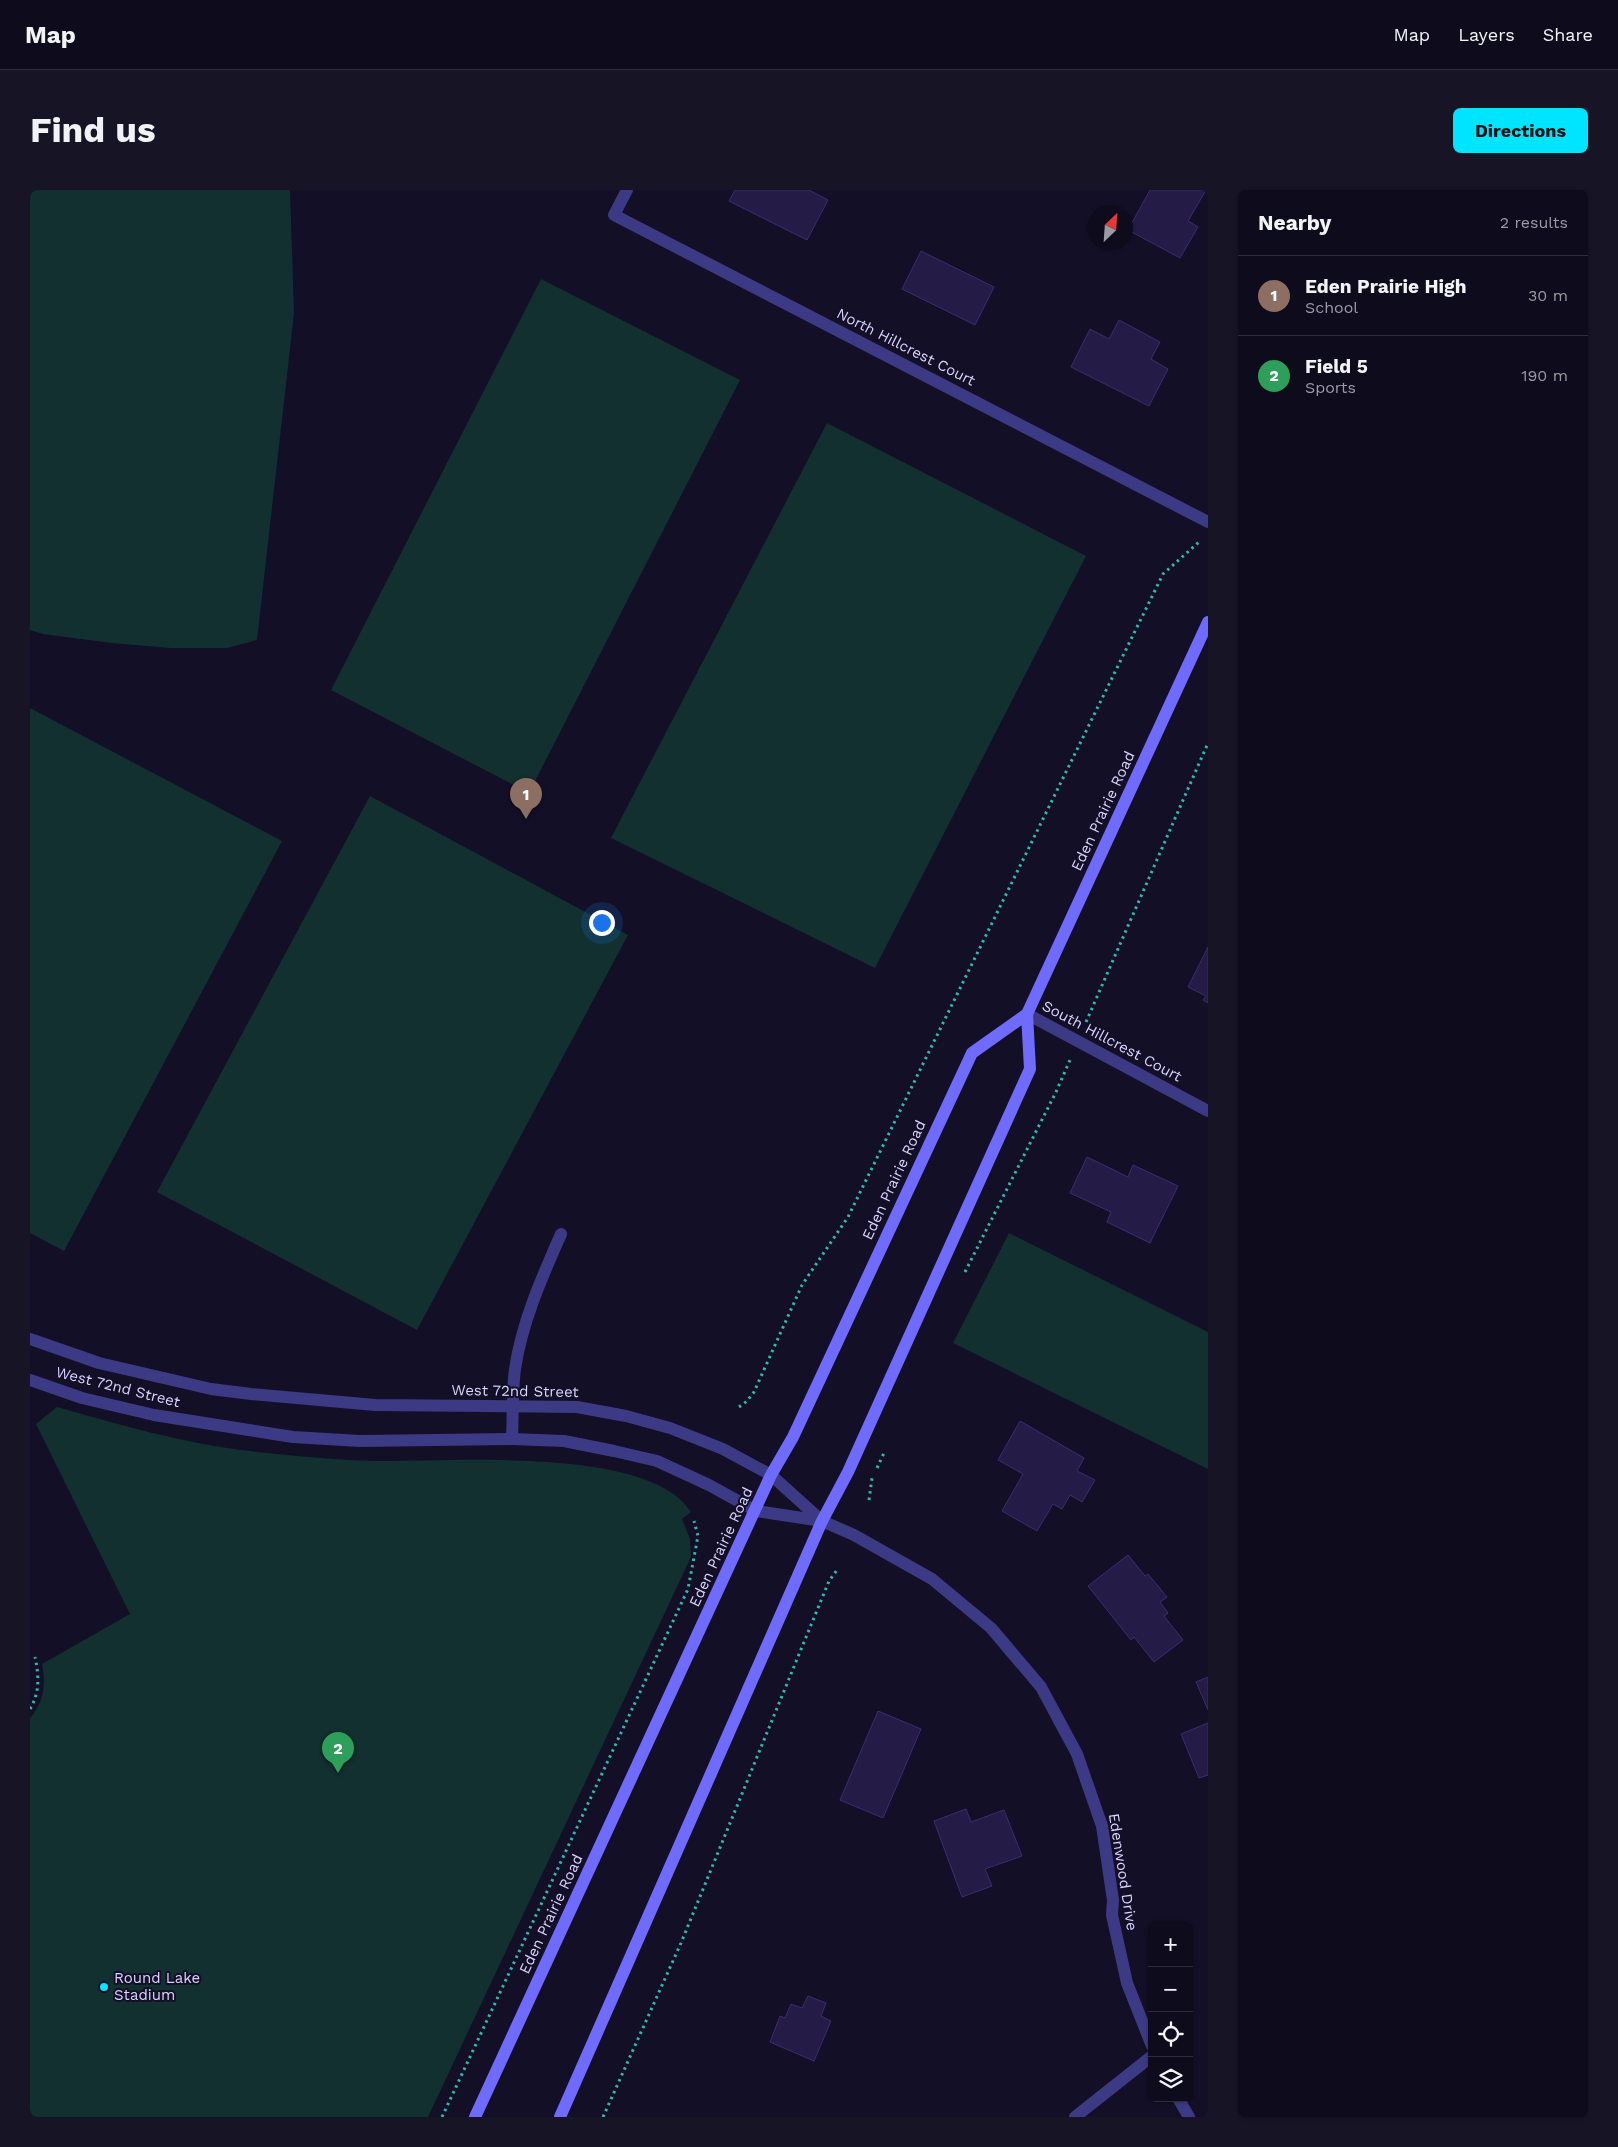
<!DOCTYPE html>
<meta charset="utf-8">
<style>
body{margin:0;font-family:"Work Sans",sans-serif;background:#171425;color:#f1f3f6}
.controls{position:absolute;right:15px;bottom:15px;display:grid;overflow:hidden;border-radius:8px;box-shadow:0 1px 4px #0004}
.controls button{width:45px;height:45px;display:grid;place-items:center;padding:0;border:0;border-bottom:1px solid #2e2b3b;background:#0e0b1c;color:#f1f3f6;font:25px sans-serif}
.compass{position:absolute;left:1058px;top:15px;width:45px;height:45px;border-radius:50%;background:#0e0b1c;box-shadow:0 1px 4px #0004;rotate:25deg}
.you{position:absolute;left:571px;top:732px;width:18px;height:18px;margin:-12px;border:4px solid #fff;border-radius:50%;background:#1a73e8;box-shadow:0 0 0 8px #1a73e833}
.badge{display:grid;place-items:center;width:32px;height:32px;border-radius:50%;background:#00e5ff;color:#fff;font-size:16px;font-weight:700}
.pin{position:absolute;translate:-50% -41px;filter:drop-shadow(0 1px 2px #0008)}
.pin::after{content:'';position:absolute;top:26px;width:18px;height:15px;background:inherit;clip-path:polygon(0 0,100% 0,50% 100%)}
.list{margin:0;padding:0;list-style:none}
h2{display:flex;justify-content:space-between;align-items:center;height:65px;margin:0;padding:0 20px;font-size:21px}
h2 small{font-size:16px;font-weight:400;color:#9b9ba3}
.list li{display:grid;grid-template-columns:32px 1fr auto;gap:15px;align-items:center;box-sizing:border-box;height:80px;padding:0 20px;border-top:1px solid #2e2b3b}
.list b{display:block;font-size:19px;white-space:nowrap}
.list p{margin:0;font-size:16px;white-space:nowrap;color:#9b9ba3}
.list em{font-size:16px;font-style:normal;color:#9b9ba3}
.icon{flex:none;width:28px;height:28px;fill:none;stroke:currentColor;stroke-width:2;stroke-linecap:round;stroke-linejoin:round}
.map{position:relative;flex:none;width:1178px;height:1927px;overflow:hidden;border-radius:8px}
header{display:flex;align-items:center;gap:30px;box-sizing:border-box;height:70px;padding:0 25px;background:#0e0b1c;border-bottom:1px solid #2e2b3b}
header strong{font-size:24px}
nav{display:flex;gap:28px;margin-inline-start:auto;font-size:18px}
.intro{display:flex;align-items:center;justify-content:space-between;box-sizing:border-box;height:120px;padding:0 30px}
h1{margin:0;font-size:35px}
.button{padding:12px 22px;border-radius:8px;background:#00e5ff;color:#111;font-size:18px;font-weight:700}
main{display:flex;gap:30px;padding:0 30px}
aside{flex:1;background:#0e0b1c;border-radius:8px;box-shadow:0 1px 4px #0004}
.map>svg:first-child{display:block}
</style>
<header>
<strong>Map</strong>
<nav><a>Map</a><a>Layers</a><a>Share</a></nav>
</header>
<div class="intro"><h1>Find us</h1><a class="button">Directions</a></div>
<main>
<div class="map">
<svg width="1178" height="1927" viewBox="0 0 1178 1927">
<rect width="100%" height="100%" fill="#130f26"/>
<path fill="#12302f" d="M0,0H260L264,123L227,450L197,458H141L81,453L13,444L0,440Z
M511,89L710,190L499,603L301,500Z
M797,233L1056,366L845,778L581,648Z
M0,518L252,651L34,1061L0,1043Z
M340,606L598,745L387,1140L127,1002Z
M979,1043L1178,1142V1279L923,1153Z
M27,1217C88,1234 148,1252 211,1260C256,1265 301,1270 346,1271C418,1272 620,1255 661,1322L652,1329L660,1349L661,1367L398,1927H0V1528C14,1512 16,1494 12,1474L100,1424L6,1234Z"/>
<path fill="#241b47" stroke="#3b2d73" d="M705,0H779L798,10L777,50L699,11Z
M1120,0H1176L1158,31L1168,37L1150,68L1098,40Z
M891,61L964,97L945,135L872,99Z
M1089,130L1130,152L1121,169L1138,179L1119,216L1041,177L1060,139L1079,149Z
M1178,757V813L1173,810L1176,806L1158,797Z
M1057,967L1098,987L1103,975L1148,996L1120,1053L1077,1032L1081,1022L1040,1003Z
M990,1231L1054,1268L1047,1281L1065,1290L1052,1312L1040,1305L1032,1319L1023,1314L1007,1341L972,1321L993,1284L968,1270Z
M1098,1365L1115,1386L1118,1384L1137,1407L1130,1412L1138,1423L1134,1426L1153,1450L1124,1472L1104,1447L1101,1450L1058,1396Z
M1178,1487V1520L1166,1492Z
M848,1521L891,1539L853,1628L810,1610Z
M1178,1533V1585L1169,1588L1151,1544Z
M936,1619L941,1632L974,1620L992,1666L955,1679L962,1696L932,1707L904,1631Z
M778,1806L796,1813L791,1826L801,1831L784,1871L740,1852L750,1826L755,1828L761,1814L772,1818Z"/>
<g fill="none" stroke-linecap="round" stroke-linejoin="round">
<path stroke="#2fb8b0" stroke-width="3" stroke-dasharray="2.5 4" stroke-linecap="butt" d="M1056,832L1178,553
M935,1082L1026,902L1040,870
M709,1217L717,1211L724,1202L772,1095L818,1027L1133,384L1169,352
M847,1278L854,1263
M839,1310L842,1288
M0,1519C10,1502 9,1486 5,1467
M412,1927L658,1399L668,1346L664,1331
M573,1927L651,1753L799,1391L807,1380"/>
<path stroke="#3d3a85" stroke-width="12" d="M482,1249C483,1226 482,1202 485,1179C492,1132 512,1087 531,1044"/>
<path stroke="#3d3a85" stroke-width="12" d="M597,0L584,25L1178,332
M997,824L1178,921
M0,1149L69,1173L181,1199L221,1204L345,1215L547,1217L596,1226L640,1238L693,1259L741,1285L792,1331
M0,1190L52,1208L124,1225L263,1247L330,1251L482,1249L534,1251L584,1261L627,1271L679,1295L726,1321L792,1331L824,1345L902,1389L961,1438L1011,1497L1047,1564L1072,1636L1083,1710L1082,1725L1097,1793L1122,1856
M1148,1908L1159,1927
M1045,1927L1122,1866"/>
<path stroke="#6f6bff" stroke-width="12" d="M445,1927L741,1285L763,1247L942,863L997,824
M530,1927L792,1331L818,1282L1000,879L997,824L1178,432"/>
</g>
<circle fill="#00e5ff" stroke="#130f26" stroke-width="2" cx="74" cy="1797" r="5"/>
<g text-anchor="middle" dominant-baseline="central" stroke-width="4" stroke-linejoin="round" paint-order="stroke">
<g font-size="15" fill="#d9d4ff" stroke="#130f26">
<text transform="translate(876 157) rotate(27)">North Hillcrest Court</text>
<text transform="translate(1073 621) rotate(-65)">Eden Prairie Road</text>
<text transform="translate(1082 851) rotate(28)">South Hillcrest Court</text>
<text transform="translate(864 990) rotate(-65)">Eden Prairie Road</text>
<text transform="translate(88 1197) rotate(14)">West 72nd Street</text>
<text transform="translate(485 1201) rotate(1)">West 72nd Street</text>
<text transform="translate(691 1357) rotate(-65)">Eden Prairie Road</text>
<text transform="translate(1093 1682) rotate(81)">Edenwood Drive</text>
<text transform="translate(521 1724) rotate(-65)">Eden Prairie Road</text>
</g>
<g font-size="15" fill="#d9d4ff" stroke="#130f26" text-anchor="start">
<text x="84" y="1788">Round Lake<tspan x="84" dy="17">Stadium</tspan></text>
</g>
</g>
</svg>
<div class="controls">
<button>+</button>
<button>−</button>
<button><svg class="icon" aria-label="locate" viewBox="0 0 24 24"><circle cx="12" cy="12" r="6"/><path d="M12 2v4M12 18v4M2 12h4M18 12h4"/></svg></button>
<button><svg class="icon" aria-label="layers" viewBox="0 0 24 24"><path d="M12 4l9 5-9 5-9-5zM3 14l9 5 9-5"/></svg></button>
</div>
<svg class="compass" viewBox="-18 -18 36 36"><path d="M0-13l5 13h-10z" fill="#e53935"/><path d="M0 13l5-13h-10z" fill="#9b9ba3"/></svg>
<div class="you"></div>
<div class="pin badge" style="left:496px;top:629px;background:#8d6e63">1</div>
<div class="pin badge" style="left:308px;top:1583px;background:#2e9e5b">2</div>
</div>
<aside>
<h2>Nearby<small>2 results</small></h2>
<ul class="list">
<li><span class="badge" style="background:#8d6e63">1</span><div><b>Eden Prairie High</b><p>School</p></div><em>30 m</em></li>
<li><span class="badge" style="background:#2e9e5b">2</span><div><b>Field 5</b><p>Sports</p></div><em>190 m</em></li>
</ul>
</aside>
</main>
